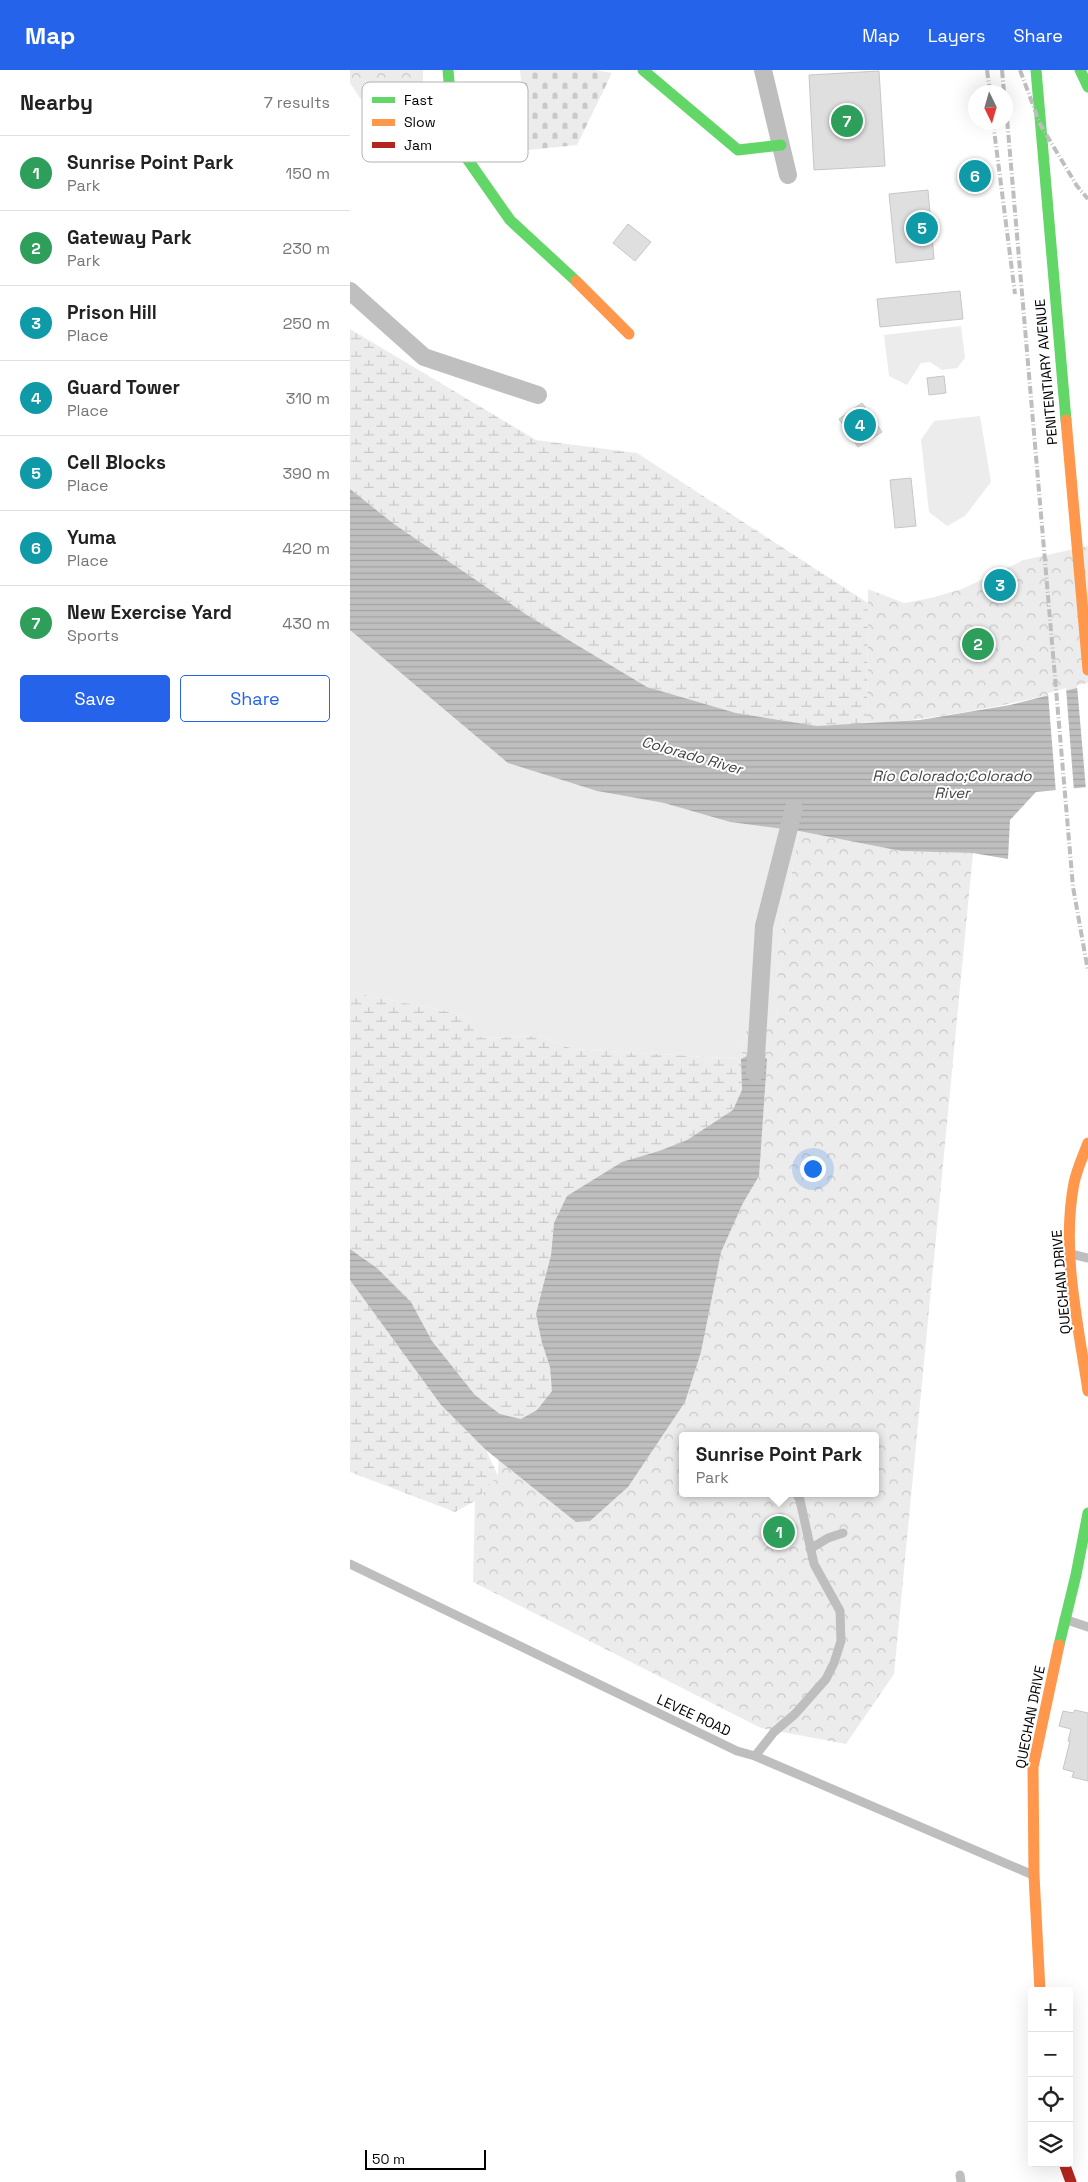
<!DOCTYPE html>
<meta charset="utf-8">
<style>
body{margin:0;font-family:"Space Grotesk",sans-serif;background:#f2f2f2;color:#222}
.controls{position:absolute;right:15px;bottom:15px;display:grid;overflow:hidden;border-radius:5px;box-shadow:0 5px 20px #0002}
.controls button{width:45px;height:45px;display:grid;place-items:center;padding:0;border:0;border-bottom:1px solid #e0e0e0;background:#fff;color:#222;font:25px sans-serif}
.compass{position:absolute;left:618px;top:15px;width:45px;height:45px;border-radius:50%;background:#fff;box-shadow:0 5px 20px #0002;rotate:175deg}
.scale{position:absolute;left:15px;bottom:12px;width:121px;box-sizing:border-box;padding-left:5px;border:2px solid #000;border-top:0;font-size:14px;line-height:18px;white-space:nowrap;color:#000;-webkit-text-stroke:4px #fff;paint-order:stroke}
.you{position:absolute;left:462px;top:1098px;width:18px;height:18px;margin:-12px;border:4px solid #fff;border-radius:50%;background:#1a73e8;box-shadow:0 0 0 8px #1a73e833}
.badge{display:grid;place-items:center;width:32px;height:32px;border-radius:50%;background:#2563eb;color:#fff;font-size:16px;font-weight:700}
.pin{position:absolute;translate:-50% -50%;border:2px solid #fff;box-shadow:0 1px 5px #0006}
.popup{position:absolute;left:329px;top:1362px;width:200px;height:65px;box-sizing:border-box;display:grid;place-content:center;border-radius:5px;background:#fff;filter:drop-shadow(0 1px 4px #0005);font-size:16px;white-space:nowrap;color:#767676}
.popup b{font-size:19px;color:#222}
.popup::after{content:'';position:absolute;left:50%;top:100%;margin-left:-10px;border:10px solid transparent;border-top-color:#fff}
.list{margin:0;padding:0;list-style:none}
h2{display:flex;justify-content:space-between;align-items:center;height:65px;margin:0;padding:0 20px;font-size:21px}
h2 small{font-size:16px;font-weight:400;color:#767676}
.list li{display:grid;grid-template-columns:32px 1fr auto;gap:15px;align-items:center;box-sizing:border-box;height:75px;padding:0 20px;border-top:1px solid #e0e0e0}
.list b{display:block;font-size:19px;white-space:nowrap}
.list p{margin:0;font-size:16px;white-space:nowrap;color:#767676}
.list em{font-size:16px;font-style:normal;color:#767676}
.actions{display:flex;gap:10px;padding:15px 20px}
.actions a{flex:1;padding:11px 0;border:1px solid #2563eb;border-radius:5px;text-align:center;font-size:18px;color:#2563eb}
.actions .main{background:#2563eb;color:#fff}
.icon{flex:none;width:28px;height:28px;fill:none;stroke:currentColor;stroke-width:2;stroke-linecap:round;stroke-linejoin:round}
.map{position:relative;flex:none;width:738px;height:2112px;overflow:hidden}
header{display:flex;align-items:center;gap:30px;box-sizing:border-box;height:70px;padding:0 25px;background:#2563eb;color:#fff}
header strong{font-size:24px}
nav{display:flex;gap:28px;margin-inline-start:auto;font-size:18px}
main{display:flex}
aside{flex:1;background:#fff}
.map>svg:first-child{display:block}
</style>
<header>
<strong>Map</strong>
<nav><a>Map</a><a>Layers</a><a>Share</a></nav>
</header>
<main>
<aside>
<h2>Nearby<small>7 results</small></h2>
<ul class="list">
<li><span class="badge" style="background:#2e9e5b">1</span><div><b>Sunrise Point Park</b><p>Park</p></div><em>150 m</em></li>
<li><span class="badge" style="background:#2e9e5b">2</span><div><b>Gateway Park</b><p>Park</p></div><em>230 m</em></li>
<li><span class="badge" style="background:#0f9aa8">3</span><div><b>Prison Hill</b><p>Place</p></div><em>250 m</em></li>
<li><span class="badge" style="background:#0f9aa8">4</span><div><b>Guard Tower</b><p>Place</p></div><em>310 m</em></li>
<li><span class="badge" style="background:#0f9aa8">5</span><div><b>Cell Blocks</b><p>Place</p></div><em>390 m</em></li>
<li><span class="badge" style="background:#0f9aa8">6</span><div><b>Yuma</b><p>Place</p></div><em>420 m</em></li>
<li><span class="badge" style="background:#2e9e5b">7</span><div><b>New Exercise Yard</b><p>Sports</p></div><em>430 m</em></li>
</ul>
<div class="actions"><a class="main">Save</a><a>Share</a></div>
</aside>
<div class="map">
<svg width="738" height="2112" viewBox="0 0 738 2112">
<defs>
<pattern id="forest-crowns" width="20" height="18" patternUnits="userSpaceOnUse" patternTransform="scale(1.25)"><rect width="20" height="18" fill="#ececec"/><path d="M2 6a3 3 0 1 1 6 0M12 15a3 3 0 1 1 6 0" fill="none" stroke="#c9c9c9"/></pattern>
<pattern id="wetland-marsh" width="20" height="14" patternUnits="userSpaceOnUse" patternTransform="scale(1.25)"><rect width="20" height="14" fill="#ececec"/><path d="M1 5h8M5 5V1M11 12h8M15 12V8" fill="none" stroke="#c9c9c9"/></pattern>
<pattern id="cemetery-stones" width="16" height="16" patternUnits="userSpaceOnUse" patternTransform="scale(1.25)"><rect width="16" height="16" fill="#ececec"/><path d="M2 7V4a2 2 0 0 1 4 0v3zM10 15v-3a2 2 0 0 1 4 0v3z" fill="#c9c9c9"/></pattern>
<pattern id="water-rules" width="6" height="5" patternUnits="userSpaceOnUse" patternTransform="scale(1.25)"><rect width="6" height="5" fill="#bfbfbf"/><path d="M0 2.5h6" fill="none" stroke="#a2a2a2"/></pattern>
</defs>
<rect width="100%" height="100%" fill="#fff"/>
<path fill="#ececec" d="M611,256L615,288L607,298L592,300L580,292L571,293L557,315L539,306L534,265Z
M630,346L641,412L615,446L597,456L579,442L571,370L584,351Z
M0,558L159,693L247,721L314,733L380,752L449,761L427,888L428,936L426,950L400,943L391,989L223,979L188,966L131,968L110,944L0,922Z"/>
<path fill="url(#forest-crowns)" fill-rule="evenodd" d="M0,0H73V16L83,21L96,18L99,41L86,60L67,68L10,28L0,13Z
M738,476V615C665,634 593,649 517,654L518,519L554,533L581,528L612,519L674,490Z
M449,761L551,781L623,783L544,1604L496,1674L411,1658L123,1512L125,1431L148,1406L150,1344L392,1020L391,989L400,942L426,950L428,936L427,888ZM333,1366H525V1423H333Z"/>
<path fill="url(#wetland-marsh)" d="M0,259L186,370L287,383L518,533L517,654L467,656L386,643L297,617L177,545L44,454L0,419Z
M0,922L110,944L132,968L188,966L223,979L391,989L392,1020L383,1040L337,1070L309,1081L204,1153L192,1273L200,1297L202,1321L187,1340L171,1349L150,1344L125,1325L82,1271L61,1232L27,1198L0,1179Z
M0,1210L91,1335L136,1380L148,1406L125,1431L105,1442L0,1402Z"/>
<path fill="url(#cemetery-stones)" d="M170,0H245L262,3L227,75L178,80Z"/>
<path fill="url(#water-rules)" d="M0,419L44,454L177,545L297,617L386,643L467,656L570,650L660,635L738,615V717L686,722L660,750L658,789L623,783L551,781L449,761L380,752L314,733L247,721L158,693L0,560Z
M407,981L417,989L409,1106L393,1133L371,1182L351,1282L335,1332L278,1417L240,1451L226,1452L136,1380L91,1335L0,1210V1179L27,1198L61,1232L82,1271L125,1325L150,1344L171,1349L187,1340L202,1321L200,1297L192,1273L186,1244L201,1185L204,1153L217,1126L272,1092L309,1081L337,1070L383,1040L392,1020L391,989Z"/>
<path fill="#fff" d="M738,613V720H736L727,615Z
M716,618L724,721L706,723L698,623Z"/>
<g fill="none" stroke-linecap="round" stroke-linejoin="round">
<path stroke="#bfbfbf" stroke-width="18" d="M0,221L74,287L188,325
M405,1003L414,856L444,738"/>
</g>
<path fill="#dfdfdf" stroke="#c7c7c7" d="M529,1L535,96L464,100L459,5Z
M578,120L584,189L546,193L539,124Z
M278,154L301,172L285,191L263,173Z
M610,221L613,249L530,257L527,229Z
M594,306L596,323L579,325L577,308Z
M512,333L532,362L508,377L489,349Z
M561,408L566,456L545,458L540,410Z
M725,1640L738,1643V1711L722,1707L724,1702L713,1699L720,1671H718L721,1659L709,1656L713,1641L723,1643Z"/>
<g fill="none" stroke-linecap="round" stroke-linejoin="round">
<path stroke="#bebebe" stroke-width="9" d="M721,1184L738,1188
M460,1479L478,1468L493,1463
M0,1494L387,1681L405,1686L683,1805
M714,1549L738,1557
M405,1686L424,1662L445,1644L476,1609L484,1593L491,1571L490,1541L464,1494L450,1430L446,1423
M610,2105L611,2112"/>
<path stroke="#bebebe" stroke-width="18" d="M413,0L438,105"/>
<path stroke="#63d668" stroke-width="11" d="M98,0L104,70L160,150L226,211
M293,0L388,80L431,75
M686,0L716,350
M730,0L738,17
M709,1575L726,1505L738,1443"/>
<path stroke="#ff974d" stroke-width="11" d="M226,211L279,264
M716,350L738,600
M738,1073C733,1086 727,1099 724,1113C711,1181 728,1253 738,1321
M690,1921L684,1805L683,1697L709,1575"/>
<path stroke="#b3261e" stroke-width="11" d="M714,2093L721,2112"/>
<path stroke="#bebebe" stroke-width="4" stroke-dasharray="8 2.5 1 2.5" stroke-linecap="butt" d="M637,0L640,22
M652,0L654,22
M670,0L690,54L727,116L738,129
M656,37L723,817L738,901
M643,52L665,224"/>
</g>
<g text-anchor="middle" dominant-baseline="central" stroke-width="4" stroke-linejoin="round" paint-order="stroke">
<g font-size="14" fill="#000" stroke="#fff">
<text transform="translate(696 302) rotate(-95)">PENITENTIARY AVENUE</text>
<text transform="translate(711 1212) rotate(-95)">QUECHAN DRIVE</text>
<text transform="translate(344 1645) rotate(25)">LEVEE ROAD</text>
<text transform="translate(680 1647) rotate(-79)">QUECHAN DRIVE</text>
</g>
<g font-size="15" font-style="italic" fill="#444" stroke="#fff">
<text transform="translate(342 685) rotate(16)">Colorado River</text>
<text x="602" y="705">Río Colorado;Colorado<tspan x="602" dy="17">River</tspan></text>
</g>
</g>
<rect x="12" y="12" width="166" height="80" rx="8" fill="#fff" stroke="#b2b2b2" stroke-width="1"/>
<rect x="22" y="27" width="23" height="6" fill="#63d668"/>
<rect x="22" y="49" width="23" height="7" fill="#ff974d"/>
<rect x="22" y="72" width="23" height="6" fill="#b3261e"/>
<g font-size="14" fill="#000">
<text x="54" y="35">Fast</text>
<text x="54" y="57">Slow</text>
<text x="54" y="80">Jam</text>
</g>
</svg>
<div class="controls">
<button>+</button>
<button>−</button>
<button><svg class="icon" aria-label="locate" viewBox="0 0 24 24"><circle cx="12" cy="12" r="6"/><path d="M12 2v4M12 18v4M2 12h4M18 12h4"/></svg></button>
<button><svg class="icon" aria-label="layers" viewBox="0 0 24 24"><path d="M12 4l9 5-9 5-9-5zM3 14l9 5 9-5"/></svg></button>
</div>
<svg class="compass" viewBox="-18 -18 36 36"><path d="M0-13l5 13h-10z" fill="#e53935"/><path d="M0 13l5-13h-10z" fill="#767676"/></svg>
<div class="scale">50 m</div>
<div class="you"></div>
<div class="pin badge" style="left:429px;top:1462px;background:#2e9e5b">1</div>
<div class="popup"><b>Sunrise Point Park</b>Park</div>
<div class="pin badge" style="left:628px;top:574px;background:#2e9e5b">2</div>
<div class="pin badge" style="left:650px;top:515px;background:#0f9aa8">3</div>
<div class="pin badge" style="left:510px;top:355px;background:#0f9aa8">4</div>
<div class="pin badge" style="left:572px;top:158px;background:#0f9aa8">5</div>
<div class="pin badge" style="left:625px;top:106px;background:#0f9aa8">6</div>
<div class="pin badge" style="left:497px;top:51px;background:#2e9e5b">7</div>
</div>
</main>
